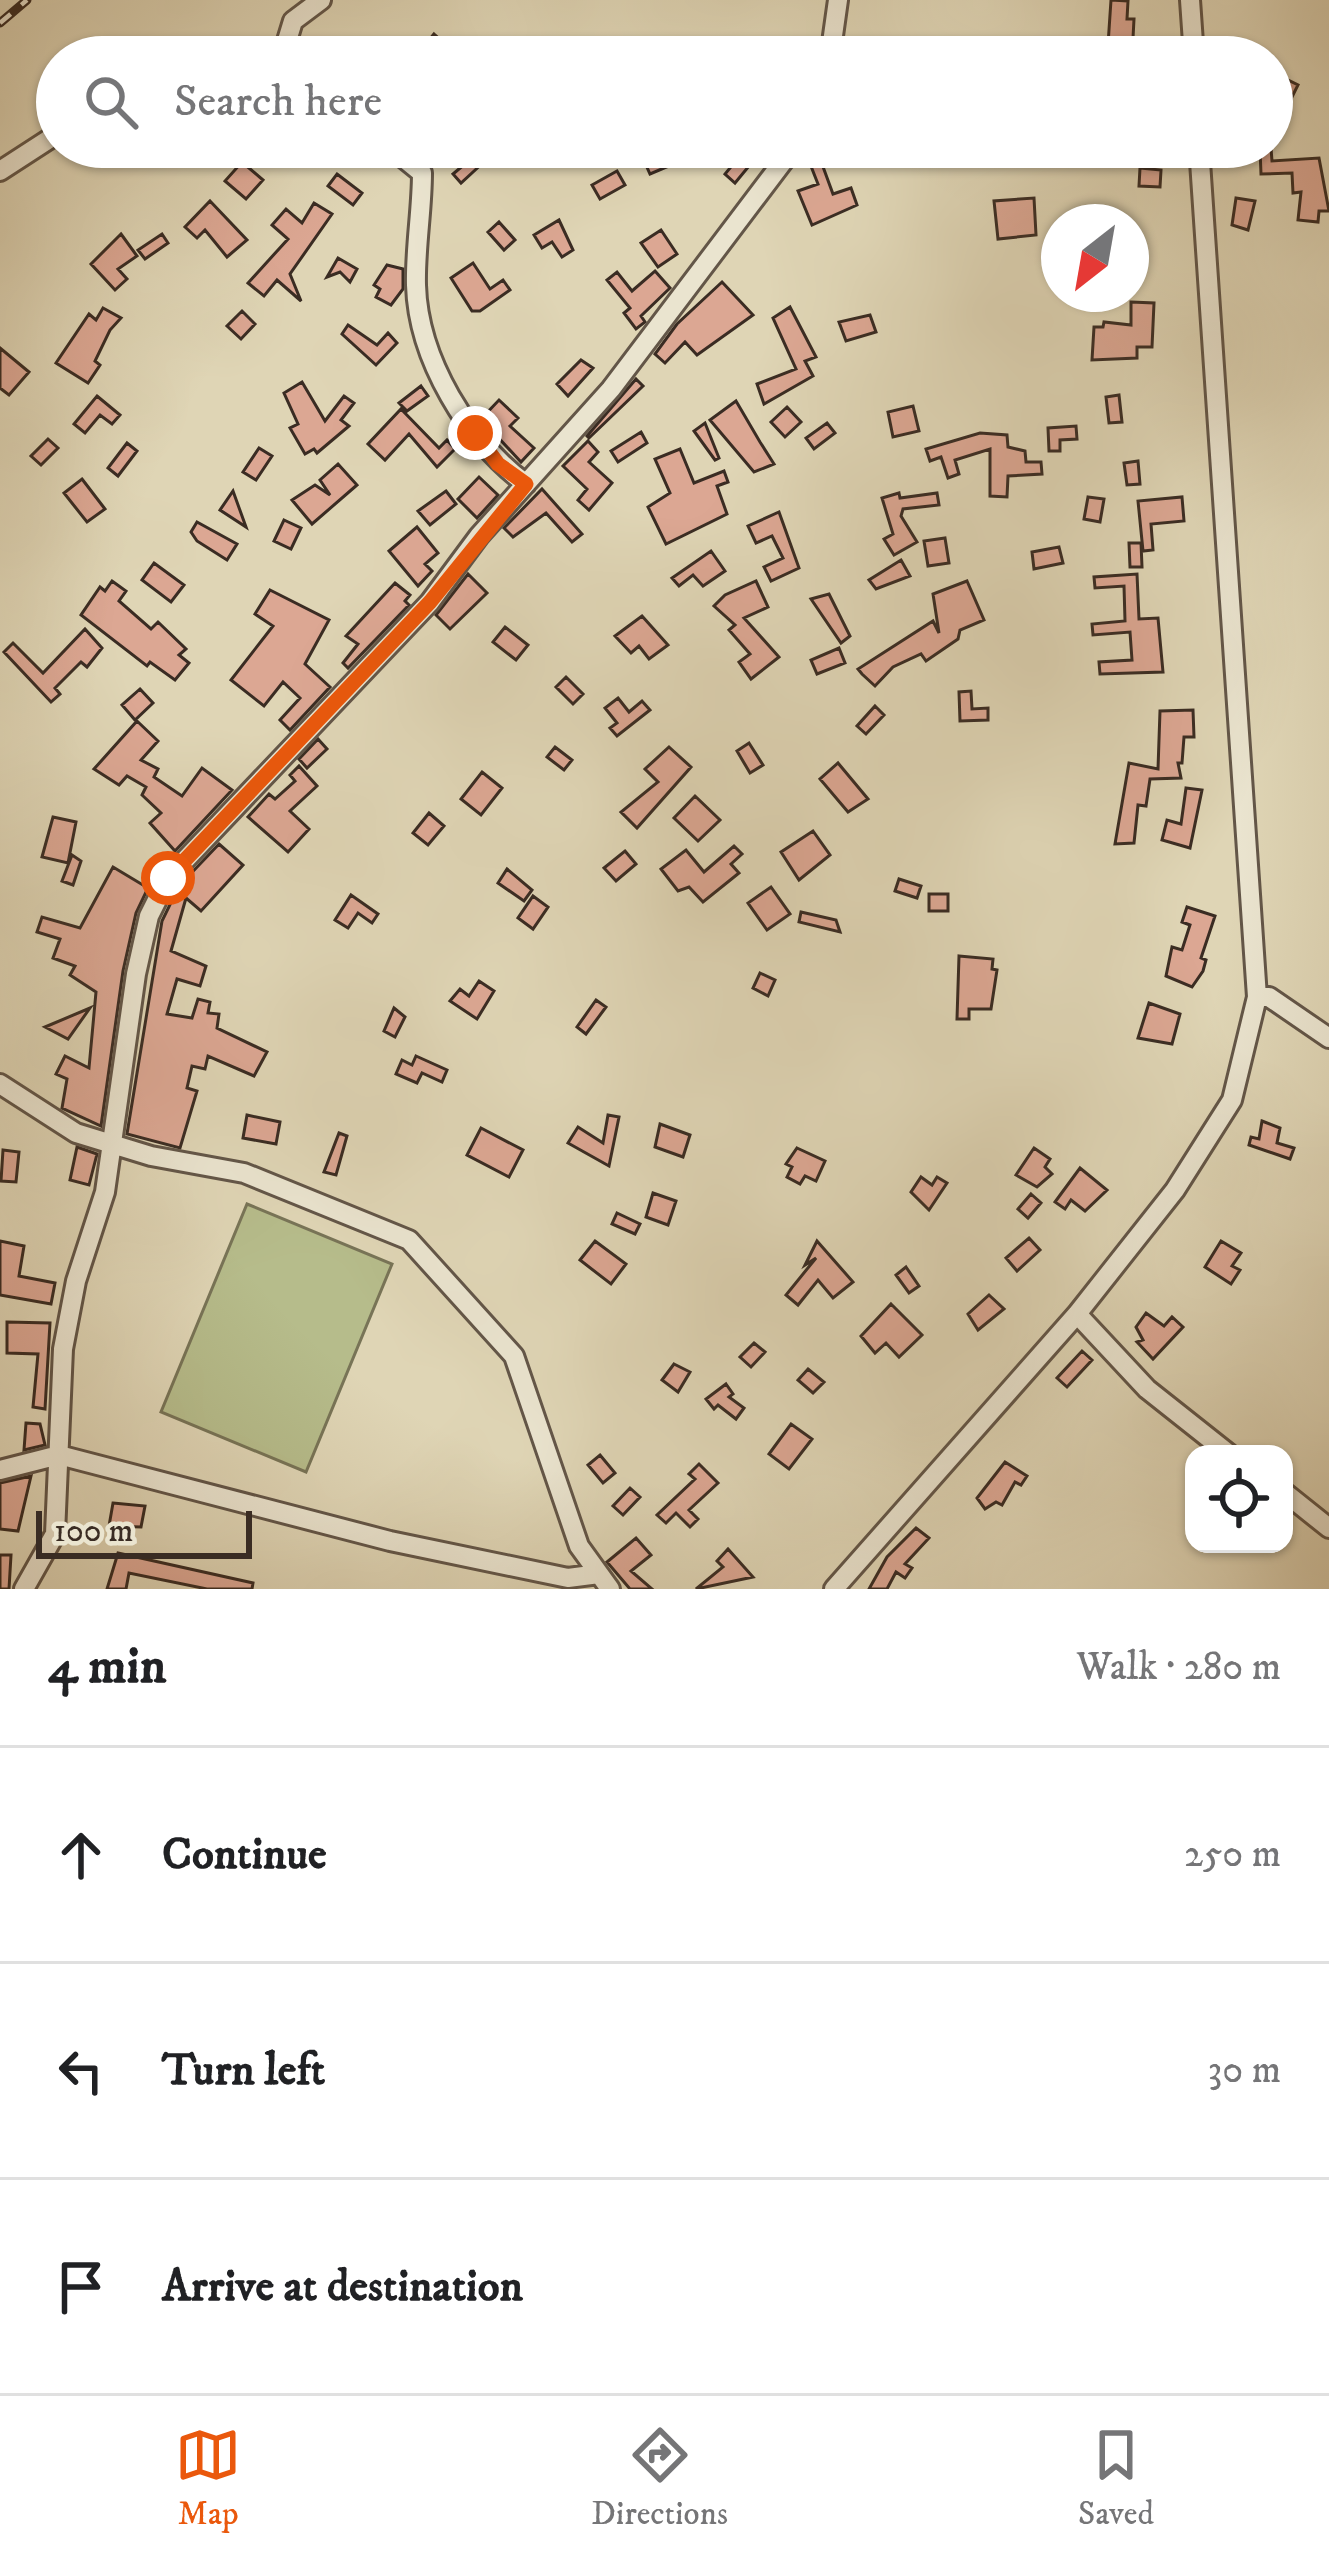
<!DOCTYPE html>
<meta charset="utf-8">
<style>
body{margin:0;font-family:"IM FELL DW Pica",serif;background:#f2f2f2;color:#202124}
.controls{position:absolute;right:36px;bottom:36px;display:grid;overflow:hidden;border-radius:24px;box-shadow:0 3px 9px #0004}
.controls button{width:108px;height:108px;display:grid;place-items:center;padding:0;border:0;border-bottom:3px solid #e0e0e0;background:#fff;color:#202124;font:60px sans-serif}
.compass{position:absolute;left:1041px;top:204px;width:108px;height:108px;border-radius:50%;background:#fff;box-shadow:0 3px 9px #0004;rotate:211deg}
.scale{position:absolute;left:36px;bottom:30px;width:216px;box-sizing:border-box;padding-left:12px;border:6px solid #3a2c23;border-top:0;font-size:33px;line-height:42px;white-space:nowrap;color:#3a2c23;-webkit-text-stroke:9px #eae4cf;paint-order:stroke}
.stop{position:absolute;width:36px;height:36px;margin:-27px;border:9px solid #ea580c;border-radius:50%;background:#fff}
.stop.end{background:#ea580c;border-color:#fff;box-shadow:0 3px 12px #0008}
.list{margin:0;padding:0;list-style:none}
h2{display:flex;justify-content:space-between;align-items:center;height:156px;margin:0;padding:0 48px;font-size:51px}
h2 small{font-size:39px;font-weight:400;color:#757577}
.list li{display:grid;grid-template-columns:78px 1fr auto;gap:36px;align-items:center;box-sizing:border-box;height:216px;padding:0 48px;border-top:3px solid #e0e0e0}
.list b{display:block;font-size:45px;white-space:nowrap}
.list em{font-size:39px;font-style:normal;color:#757577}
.icon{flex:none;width:66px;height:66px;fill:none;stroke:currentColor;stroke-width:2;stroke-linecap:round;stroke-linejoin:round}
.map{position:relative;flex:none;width:1329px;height:1589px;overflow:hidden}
.search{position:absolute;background:#fff;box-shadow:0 3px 9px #0004;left:36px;right:36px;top:36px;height:132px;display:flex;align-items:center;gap:30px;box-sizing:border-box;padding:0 42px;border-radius:66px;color:#757577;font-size:45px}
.sheet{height:804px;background:#fff}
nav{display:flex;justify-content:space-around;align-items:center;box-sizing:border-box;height:168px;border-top:3px solid #e0e0e0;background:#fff;font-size:33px;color:#757577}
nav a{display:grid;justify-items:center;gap:6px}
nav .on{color:#ea580c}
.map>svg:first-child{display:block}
</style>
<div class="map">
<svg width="1329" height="1589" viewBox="0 0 1329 1589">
<rect width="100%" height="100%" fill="#dfd5b5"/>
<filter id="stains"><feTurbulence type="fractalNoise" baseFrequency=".00167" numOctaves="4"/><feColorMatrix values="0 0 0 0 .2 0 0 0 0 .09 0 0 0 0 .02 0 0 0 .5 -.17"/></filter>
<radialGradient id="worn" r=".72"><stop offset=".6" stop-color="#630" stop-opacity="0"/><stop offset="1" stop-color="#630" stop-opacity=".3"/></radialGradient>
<path fill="#b6bc8b" stroke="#787457" stroke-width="3" d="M247,1204L392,1264L306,1472L161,1412Z"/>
<path fill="#dca793" stroke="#3a2c23" stroke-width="3" d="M1111,0L1128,1L1127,19H1134L1132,57H1116V45H1108Z
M434,34L443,42L425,57L419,52Z
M1280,76L1298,85L1282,117L1272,113V77Z
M638,147H652L657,158L684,147L688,158L650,174Z
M830,147L835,160L822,164L833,194L851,188L857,205L812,225L798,191L818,184L807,156Z
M1271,148L1272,161L1319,158L1329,211H1319L1318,222L1298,220L1301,192L1293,193L1292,173L1261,174L1260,149Z
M744,151L754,160L735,183L725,174Z
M479,152L486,160L461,183L453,174Z
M242,162L263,180L246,199L225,181Z
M1140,168L1161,170L1160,187L1139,186Z
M617,171L625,185L600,199L592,185Z
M337,174L362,193L353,205L328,186Z
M1034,198L1036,235L998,239L994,201Z
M1236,198L1255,201L1248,230L1232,225Z
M210,201L247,240L227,257L205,230L197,238L185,227Z
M314,203L332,214L290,274L301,301L277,280L264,296L248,283L288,239L272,225L286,209L302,223Z
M559,220L573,250L562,257L552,242L542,248L534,235Z
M499,222L515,240L504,250L488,232Z
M661,230L677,254L658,267L641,243Z
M121,234L137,256L118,269L127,279L115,290L91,264Z
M162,234L168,243L145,259L138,250Z
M338,258L357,269L350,282L340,272L327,277Z
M473,263L490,289L503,280L510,290L480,311H472L451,278Z
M387,265L403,269V289L391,305L376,297L380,289L374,285Z
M655,271L670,288L641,316L645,322L636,329L624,313L630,308L607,280L617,272L632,291Z
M722,282L753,315L697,355L685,342L665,363L655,354L677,324Z
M1131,302L1154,303L1152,347H1137V358L1092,360L1094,327H1103L1104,322L1131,325Z
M790,307L816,357L805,361L813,376L764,404L757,384L796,369L773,318Z
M103,308L121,318L110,330L95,361L100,365L88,383L56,363L89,314L96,320Z
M242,311L255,324L241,339L227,326Z
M870,315L876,332L846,341L839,322Z
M348,325L377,345L388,333L397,343L376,365L342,334Z
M0,348L29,372L9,395L0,388Z
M581,360L593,368L568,396L557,384Z
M636,379L643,386L589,438L587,436Z
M302,382L325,421L344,396L354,403L341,420L349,426L317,453L314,449L305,454L290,428L298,424L284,393Z
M421,386L428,396L407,411L399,403Z
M1119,395L1122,422L1109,423L1106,397Z
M97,396L120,415L112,424L100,415L85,433L74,424Z
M499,400L518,418L510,426L534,448L521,462L481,419Z
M736,401L760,442L774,464L754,472L710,420Z
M913,406L919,431L893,437L888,412Z
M787,407L801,422L785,437L771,422Z
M401,409L439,448L447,440L455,449L437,467L409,434L385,460L368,444Z
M705,423L719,458L715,460L694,431Z
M827,423L835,433L814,449L806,438Z
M1076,426L1077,439L1060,440V451H1049L1048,428Z
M641,432L647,443L618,462L611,451Z
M980,433L1007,435L1008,447L1025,451L1026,462H1041L1042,474L1008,476L1007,497L990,496V449L955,460L959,474L948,478L941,457L930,461L926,449Z
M48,439L58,448L41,465L31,456Z
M588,441L598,452L589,462L612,483L589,510L578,500L587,489L563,466Z
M127,443L137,451L118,476L108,468Z
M259,448L272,456L256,480L243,472Z
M680,449L694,483L724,471L728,482L717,486L727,514L666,544L648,507L670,493L655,459Z
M1138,461L1140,484L1127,485L1124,463Z
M338,464L357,485L312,524L292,500L315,485L330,495L320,480Z
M479,477L498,495L477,518L458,499Z
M82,479L105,509L87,522L64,493Z
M542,489L582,534L572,542L546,513L513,537L504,528Z
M233,491L246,527L220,510Z
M446,491L456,504L430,525L418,511Z
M899,493L900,498L937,493L939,505L903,509L901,516L917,542L894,555L884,539L893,534L882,498Z
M1088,497L1104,499L1100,522L1084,519Z
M1182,497L1184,521L1151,524L1153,550L1143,551L1138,501Z
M779,512L799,568L771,581L764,567L783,558L772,536L756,543L748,526Z
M284,520L301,528L291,549L274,541Z
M197,522L237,544L227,560L197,541L191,532Z
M417,527L438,553L425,564L432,571L418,586L389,551Z
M945,538L949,563L928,566L924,541Z
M1129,543H1141L1142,567H1130Z
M1059,547L1063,563L1034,569L1032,552Z
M711,551L725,571L703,586L693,575L679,586L672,578Z
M901,560L910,576L876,589L869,580Z
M154,563L184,585L171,602L142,580Z
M468,574L487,593L450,629L436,615Z
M1137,574L1139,619L1158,618L1163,672L1100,674L1099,662L1132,660L1130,632L1093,635L1092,624L1125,621L1124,586L1095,588L1094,577Z
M112,581L126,591L119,601L151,629L158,622L186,649L179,655L189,663L175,680L150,662L147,666L81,615L100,587L105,591Z
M756,581L768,607L744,618L779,657L751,679L739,662L750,654L729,630L735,625L714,606L725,595Z
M967,581L984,620L960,630L958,639L926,661L921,654L893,667L875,686L862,674L858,669L933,621L939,633L933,594Z
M395,583L410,595L405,601L409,605L348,668L343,663L358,644L346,636Z
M270,590L329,620L305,664L330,687L290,730L280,720L300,698L283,682L264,706L231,680L273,626L255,614Z
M829,594L850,636L841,643L811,599Z
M642,616L668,645L649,659L639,646L631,653L615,636Z
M505,627L528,645L516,660L493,642Z
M85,629L102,648L87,667L81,662L55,688L60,694L51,702L4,652L13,643L43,673Z
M839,648L845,663L817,674L811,660Z
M566,677L583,694L573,704L556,687Z
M140,689L153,703L135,720L122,705Z
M971,691L972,709L988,708V720L960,721L959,692Z
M618,698L629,712L642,701L650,710L617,736L610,728L617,723L605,708Z
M875,706L884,715L866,734L857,726Z
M1193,710L1194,737H1184L1182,763H1178L1181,778L1150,779L1146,806L1138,805L1134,843L1115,844L1129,763L1158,769L1160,711Z
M137,721L158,741L141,760L158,769L154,777L182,796L202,768L232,790L175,851L150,823L161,813L142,795L146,787L127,776L119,785L94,769Z
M318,739L327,749L307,768L299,759Z
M749,743L763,765L750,773L737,751Z
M555,747L572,760L564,770L547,757Z
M669,747L691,767L637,828L621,812L658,782L645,769Z
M838,763L868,799L848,812L820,779Z
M299,766L317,786L290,811L309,829L288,852L248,817L269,794L275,799L295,781L290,775Z
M482,772L502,788L481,815L461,799Z
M1186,788L1202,790L1190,848L1162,840L1167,820L1181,824Z
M695,796L720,820L698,841L674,818Z
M429,813L444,826L428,845L413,833Z
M53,817L76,822L68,863L42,857Z
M813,831L830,855L799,880L781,852Z
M219,844L243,865L201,911L186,898L171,951L206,966L200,986L177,979L167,1014L192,1018L198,999L210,1002L208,1013L219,1014L217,1028L267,1052L254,1076L208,1056L205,1069L192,1066L187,1088L197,1091L180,1148L127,1134L162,921L179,886Z
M734,846L742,854L731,864L739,873L703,902L689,887L678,891L661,869L686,850L704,872Z
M625,851L636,864L616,881L604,868Z
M72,855L81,861L73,885L62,881Z
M113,867L148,888L136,913L123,971L101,1126L62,1108L67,1079L56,1074L65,1056L89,1068L96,992L70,975L75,966L53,958L60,939L37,932L42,917L80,928Z
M507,869L532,890L524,901L498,883Z
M899,879L921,886L917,898L895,891Z
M771,887L790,914L767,930L748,903Z
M929,894H948V911H929Z
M351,895L378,914L372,923L358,913L348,928L335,920Z
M533,896L548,907L533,929L518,918Z
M1187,907L1215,916L1201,958L1206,960L1203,971L1192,987L1166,976L1172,947L1182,950L1190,925L1182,922Z
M801,912L836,920L840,932L799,922Z
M959,956L993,959L992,969L997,970L991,1009H969V1019H957Z
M760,973L775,980L768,996L753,988Z
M479,981L494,991L477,1019L450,1001L460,989L469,996Z
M596,1000L606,1007L586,1034L577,1027Z
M1149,1003L1180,1014L1172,1044L1138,1038Z
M90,1008L68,1039L45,1027Z
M394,1008L405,1017L395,1037L384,1031Z
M416,1056L447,1070L442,1082L422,1073L417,1083L396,1074L402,1060L412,1065Z
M247,1115L280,1122L276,1144L243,1138Z
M608,1115L619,1117L609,1166L568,1143L578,1127L603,1143Z
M1262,1121L1280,1128L1277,1143L1294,1148L1290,1159L1249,1145L1251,1137L1259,1139Z
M660,1124L690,1135L683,1157L655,1147Z
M481,1128L523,1150L509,1177L467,1155Z
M339,1133L347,1136L336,1175L324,1172Z
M77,1147L97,1154L89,1185L70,1180Z
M797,1148L825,1161L816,1181L805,1176L800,1184L787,1177L792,1167L786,1164Z
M1034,1148L1050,1159L1045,1167L1052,1174L1037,1187L1016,1175Z
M3,1150L19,1152L16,1182L1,1181Z
M1080,1168L1107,1190L1085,1211L1071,1200L1065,1209L1055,1202Z
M921,1177L932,1185L937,1177L947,1183L929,1210L911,1192Z
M653,1193L676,1201L668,1225L646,1217Z
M1031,1194L1041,1203L1028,1218L1018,1209Z
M617,1213L640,1224L635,1234L612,1224Z
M1029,1238L1040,1250L1017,1271L1006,1258Z
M0,1241L24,1246L19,1276L55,1283L51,1304L0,1295Z
M595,1241L626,1264L611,1284L580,1260Z
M817,1241L853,1282L833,1298L818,1280L798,1305L786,1295L816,1258L805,1265Z
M1221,1241L1241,1253L1232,1266L1240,1270L1231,1284L1205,1267Z
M906,1267L919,1286L909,1293L896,1275Z
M989,1295L1004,1309L978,1330L968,1314Z
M891,1304L922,1335L899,1357L886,1343L875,1353L861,1336Z
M1146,1313L1164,1326L1172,1317L1183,1327L1153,1359L1137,1342L1143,1340L1136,1327Z
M7,1322L50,1323L45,1409L33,1407L38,1354L7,1353Z
M754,1343L765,1352L751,1367L740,1357Z
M1082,1351L1092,1360L1067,1387L1057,1378Z
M674,1364L690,1372L678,1392L662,1380Z
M808,1369L824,1382L813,1393L798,1380Z
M726,1384L733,1394L729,1397L744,1408L736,1419L718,1405L714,1409L706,1399Z
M26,1423L40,1424L45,1445L24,1450Z
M791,1424L812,1439L789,1469L769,1454Z
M600,1455L615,1473L603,1483L588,1465Z
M1005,1462L1027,1476L1021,1485L1015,1482L1002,1505L996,1502L985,1509L977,1498Z
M699,1464L718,1483L689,1510L698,1519L690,1527L676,1513L666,1523L657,1515L695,1479L689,1474Z
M31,1476L18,1531L0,1529V1483Z
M630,1488L640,1497L623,1515L613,1506Z
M113,1503L145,1506L141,1527L109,1526Z
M916,1528L929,1538L905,1564L912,1568L905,1578L896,1572L887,1589H869L887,1557Z
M636,1538L651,1555L631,1571L652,1589H630L607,1562Z
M728,1549L753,1577L696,1589L723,1567L717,1561Z
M118,1553L253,1583L252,1589H207L129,1573L126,1589H107Z
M0,1555H11L9,1589H0Z"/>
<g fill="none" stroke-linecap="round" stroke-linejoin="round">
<defs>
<path id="minor" d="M1190,0L1194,57
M282,57L293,21L321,0
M830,57L838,0
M390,147L422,173C422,210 415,249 416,285C418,359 468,441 526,484
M0,171L57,134
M1257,997H1269L1329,1038
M0,1084L76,1133L151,1156L244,1173L409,1240L514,1356L579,1546L610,1589
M1077,1314L1147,1389L1229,1454
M0,1470L59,1455L390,1541L568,1578L599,1574
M1284,1492L1329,1528
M24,1589L55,1534L63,1349L76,1281L105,1192L136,974L149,916L168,878L430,602L479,536L611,389L794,147
M834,1589L1077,1314L1175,1190L1232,1100L1257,997L1199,147"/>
</defs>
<use href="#minor" stroke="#635648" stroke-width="24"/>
<use href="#minor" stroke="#eae4cf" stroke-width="18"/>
<defs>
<path id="rail" d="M0,23L27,0"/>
</defs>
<use href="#rail" stroke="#3a2c23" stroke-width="9"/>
<use href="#rail" stroke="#eae4cf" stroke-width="4.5" stroke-dasharray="14" stroke-linecap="butt"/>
</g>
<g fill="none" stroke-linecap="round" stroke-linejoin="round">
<path stroke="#ea580c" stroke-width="15" d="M168,878L430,602L526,484L498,464L475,433"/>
</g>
<rect width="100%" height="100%" filter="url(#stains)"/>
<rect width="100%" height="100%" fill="url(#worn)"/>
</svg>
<div class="controls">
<button><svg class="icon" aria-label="locate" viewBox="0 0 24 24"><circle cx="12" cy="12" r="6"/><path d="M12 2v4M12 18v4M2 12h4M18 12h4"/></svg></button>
</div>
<svg class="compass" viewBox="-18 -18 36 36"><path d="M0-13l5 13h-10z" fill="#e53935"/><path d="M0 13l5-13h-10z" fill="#757577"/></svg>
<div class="scale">100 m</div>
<div class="stop" style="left:168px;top:878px"></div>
<div class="stop end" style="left:475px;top:433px"></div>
<div class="search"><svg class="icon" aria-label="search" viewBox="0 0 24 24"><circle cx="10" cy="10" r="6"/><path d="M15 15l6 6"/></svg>Search here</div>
</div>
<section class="sheet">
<h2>4 min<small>Walk · 280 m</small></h2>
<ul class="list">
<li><svg class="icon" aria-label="ahead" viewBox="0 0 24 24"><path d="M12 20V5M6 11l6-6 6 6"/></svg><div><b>Continue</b></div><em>250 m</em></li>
<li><svg class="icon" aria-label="left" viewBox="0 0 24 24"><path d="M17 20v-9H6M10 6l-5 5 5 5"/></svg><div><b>Turn left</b></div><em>30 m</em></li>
<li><svg class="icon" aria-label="arrive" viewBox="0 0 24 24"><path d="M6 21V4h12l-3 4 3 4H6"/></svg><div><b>Arrive at destination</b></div></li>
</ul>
</section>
<nav>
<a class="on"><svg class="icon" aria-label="map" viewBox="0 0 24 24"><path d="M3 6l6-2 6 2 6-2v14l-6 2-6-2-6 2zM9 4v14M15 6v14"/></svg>Map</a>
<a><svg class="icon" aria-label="directions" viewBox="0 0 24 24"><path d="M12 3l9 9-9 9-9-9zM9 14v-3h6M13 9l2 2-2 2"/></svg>Directions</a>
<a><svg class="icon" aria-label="saved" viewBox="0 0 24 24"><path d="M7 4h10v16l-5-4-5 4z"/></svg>Saved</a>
</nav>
